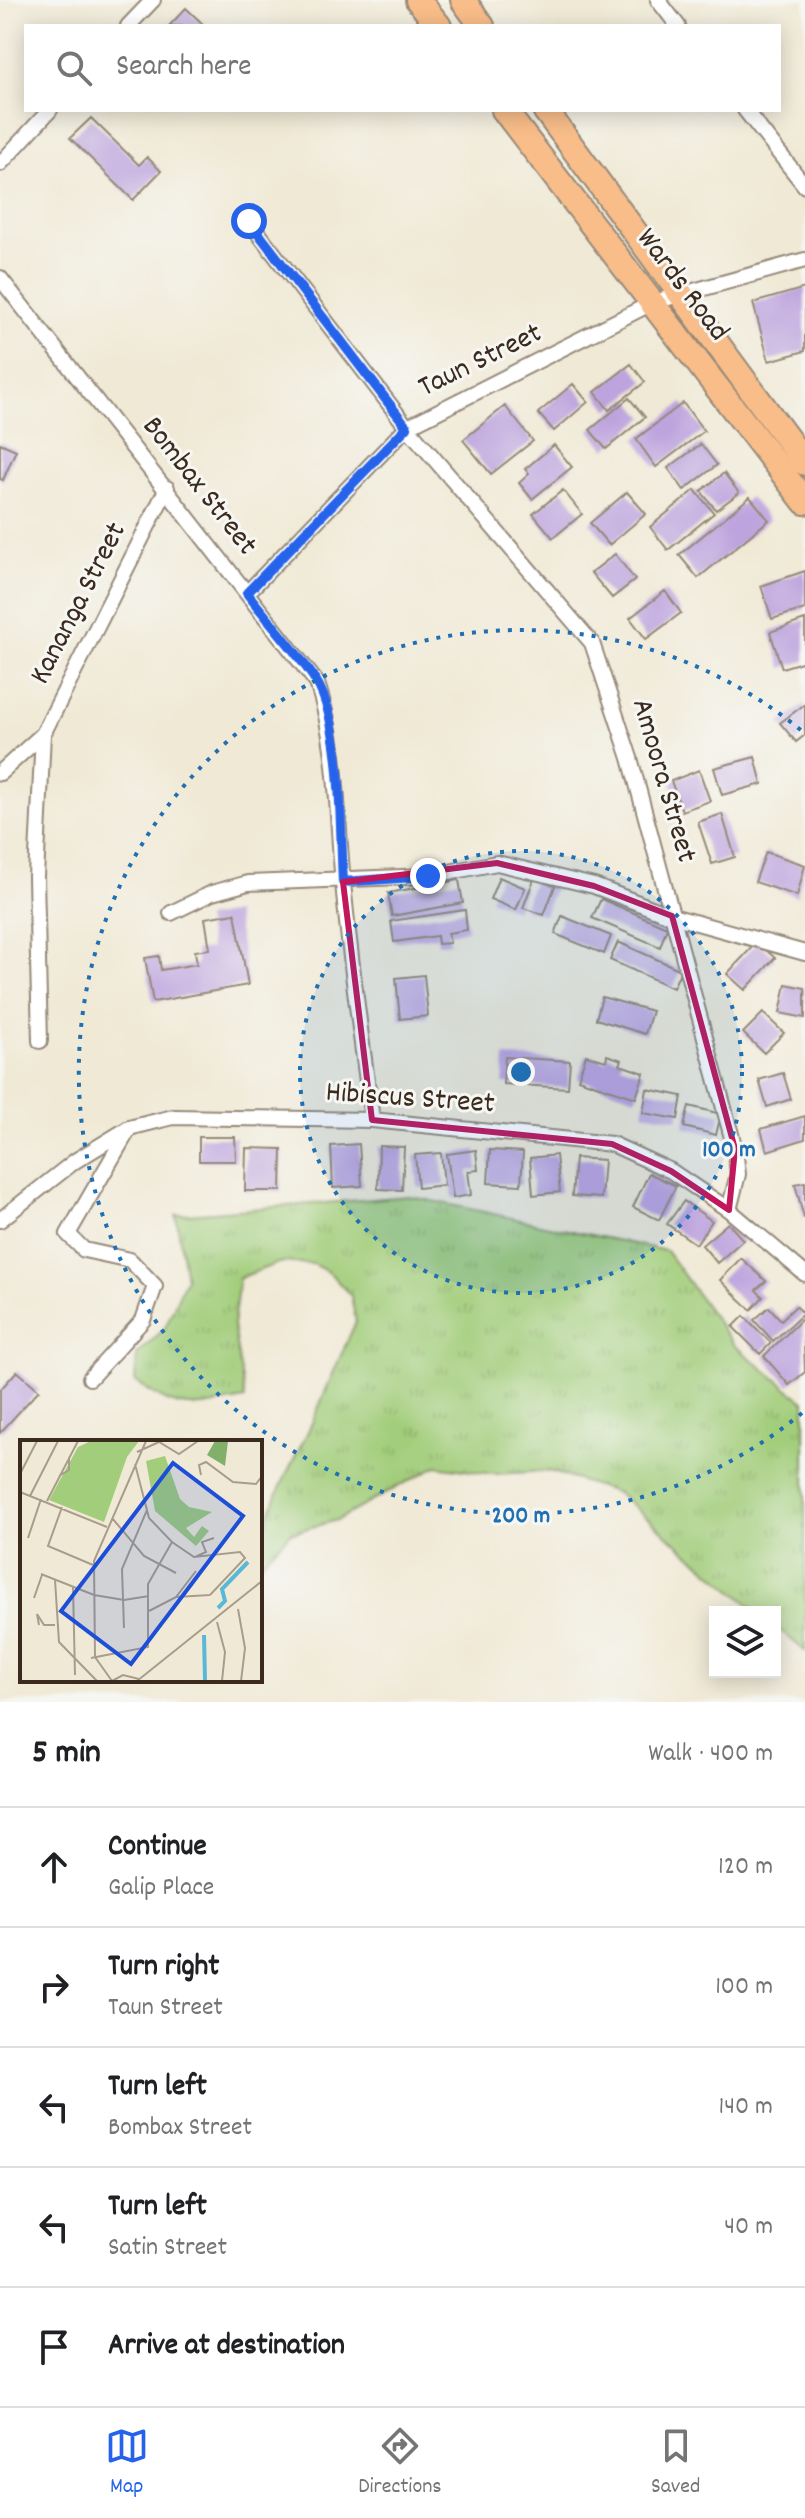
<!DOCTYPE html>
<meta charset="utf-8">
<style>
body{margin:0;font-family:Dekko,sans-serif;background:#f2f2f2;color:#202124}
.controls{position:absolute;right:24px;bottom:24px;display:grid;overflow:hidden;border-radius:0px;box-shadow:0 4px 20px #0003}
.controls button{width:72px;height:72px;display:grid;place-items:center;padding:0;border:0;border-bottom:2px solid #e0e0e0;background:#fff;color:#202124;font:40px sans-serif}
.stop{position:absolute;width:24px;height:24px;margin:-18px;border:6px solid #2563eb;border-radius:50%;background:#fff}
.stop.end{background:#2563eb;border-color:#fff;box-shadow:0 2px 8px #0008}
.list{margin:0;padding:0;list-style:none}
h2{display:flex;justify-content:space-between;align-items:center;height:104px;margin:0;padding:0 32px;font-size:34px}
h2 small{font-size:26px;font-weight:400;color:#757577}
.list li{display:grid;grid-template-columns:52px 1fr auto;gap:24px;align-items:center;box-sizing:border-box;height:120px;padding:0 32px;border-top:2px solid #e0e0e0}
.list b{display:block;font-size:30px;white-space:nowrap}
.list p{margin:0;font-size:26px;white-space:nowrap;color:#757577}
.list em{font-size:26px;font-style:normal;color:#757577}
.icon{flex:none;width:44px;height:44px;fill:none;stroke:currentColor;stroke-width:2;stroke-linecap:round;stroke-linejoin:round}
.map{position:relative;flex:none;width:805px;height:1702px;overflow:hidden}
.search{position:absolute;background:#fff;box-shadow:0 4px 20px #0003;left:24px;right:24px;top:24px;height:88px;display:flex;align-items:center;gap:20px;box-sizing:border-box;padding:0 28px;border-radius:0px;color:#757577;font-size:30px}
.sheet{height:704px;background:#fff}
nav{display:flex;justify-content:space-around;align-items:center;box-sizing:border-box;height:112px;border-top:2px solid #e0e0e0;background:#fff;font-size:22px;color:#757577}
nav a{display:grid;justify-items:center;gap:4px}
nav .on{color:#2563eb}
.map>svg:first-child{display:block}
</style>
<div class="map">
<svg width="805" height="1702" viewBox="0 0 805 1702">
<defs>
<pattern id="grass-tufts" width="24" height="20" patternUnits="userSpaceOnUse" patternTransform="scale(2)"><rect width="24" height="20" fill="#a2cd7a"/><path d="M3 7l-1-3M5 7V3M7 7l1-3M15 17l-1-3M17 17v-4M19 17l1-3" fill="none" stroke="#8cb069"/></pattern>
</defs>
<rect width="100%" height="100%" fill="#f6f6f2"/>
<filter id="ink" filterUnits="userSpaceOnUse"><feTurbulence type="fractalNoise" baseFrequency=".0125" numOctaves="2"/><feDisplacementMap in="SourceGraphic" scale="16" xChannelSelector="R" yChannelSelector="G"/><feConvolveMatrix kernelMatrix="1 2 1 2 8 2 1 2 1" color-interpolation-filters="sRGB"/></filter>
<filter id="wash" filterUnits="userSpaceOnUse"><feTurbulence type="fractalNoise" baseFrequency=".006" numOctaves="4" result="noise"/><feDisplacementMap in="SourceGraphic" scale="32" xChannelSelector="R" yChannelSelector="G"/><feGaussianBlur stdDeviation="1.8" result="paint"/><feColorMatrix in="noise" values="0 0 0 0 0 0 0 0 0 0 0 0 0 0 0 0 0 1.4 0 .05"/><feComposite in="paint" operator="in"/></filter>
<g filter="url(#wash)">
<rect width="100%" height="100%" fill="#f0e9d5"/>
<path fill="url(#grass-tufts)" stroke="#6e7c4c" stroke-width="2" d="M409,1196L666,1251L734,1345L805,1402V1651L775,1626V1612H758L618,1493L549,1471L493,1474L436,1466L337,1520L290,1533L260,1564C260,1515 291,1469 311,1425C326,1391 340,1356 356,1322L351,1296L331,1274L313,1264L281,1262L239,1278L233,1326L245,1399C194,1408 179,1415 135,1381L137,1355L165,1328L186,1278L176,1215Z"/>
<g id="blocks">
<path fill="#bea4de" d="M186,8L205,26H169Z
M91,118L139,165L147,157L161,171L133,200L70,138Z
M805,288V351L769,361L753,303Z
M631,364L645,382L609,410L595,392Z
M573,384L588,402L554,431L538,413Z
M629,398L645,417L606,449L590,430Z
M683,403L704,431L656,467L636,439Z
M505,406L533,441L491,474L463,440Z
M0,443L16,450L3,480L0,479Z
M701,444L717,465L684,490L668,468Z
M554,445L572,467L532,499L519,483L529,474L525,469Z
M724,473L739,493L716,510L701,491Z
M563,490L582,514L553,538L533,514Z
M695,490L714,513L668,550L650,527Z
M627,492L646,514L609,545L590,523Z
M750,497L769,520L698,578L679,555Z
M615,554L635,580L612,598L591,573Z
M805,571V609L772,619L761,586Z
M665,591L681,613L646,639L630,618Z
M805,620V661L782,668L770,632Z
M805,704V735L796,742L780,723Z
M755,757L762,784L722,795L714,768Z
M699,770L710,801L682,811L671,781Z
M722,814L735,857L712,864L698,822Z
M766,852L805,865L797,896L755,882Z
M499,877L525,888L516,910L490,899Z
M534,879L555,886L544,915L523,908Z
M459,880L463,903L392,916L388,893Z
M601,899L667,927L660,947L592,918Z
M465,910L467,930L448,933L450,943L438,944L437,936L394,942L391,921Z
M235,913L248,985L153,1002L145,958L159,956L161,970L197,964L195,951L210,949L205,918Z
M562,916L611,936L604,954L555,934Z
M618,942L681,970L673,988L610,960Z
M757,942L775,958L745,990L727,974Z
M424,975L428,1016L400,1019L396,978Z
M786,984L805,988V1018L780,1013Z
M602,997L652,1011L645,1034L596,1019Z
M763,1013L784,1033L764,1053L743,1033Z
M586,1055L606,1061L607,1055L622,1060L620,1065L644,1073L636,1098L578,1079Z
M505,1057L570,1061L568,1088L503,1084Z
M783,1073L791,1099L767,1107L759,1080Z
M647,1089L682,1096L678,1119L643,1113Z
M689,1106L721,1114L716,1135L684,1127Z
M805,1116V1139L767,1151L761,1129Z
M199,1137H235L236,1161H199Z
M359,1144L362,1186L333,1188L331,1146Z
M379,1146L404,1147L402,1190L378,1189Z
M246,1148L282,1149L281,1191H245Z
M476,1150L478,1170L468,1171L471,1195L453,1198L447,1154Z
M490,1150L523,1152L521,1185L488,1183Z
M441,1153L444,1185L418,1188L415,1155Z
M556,1155L560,1192L533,1195L530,1158Z
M575,1158L604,1160L601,1198L572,1196Z
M649,1173L676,1186L659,1220L633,1207Z
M805,1182V1218H804L795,1184Z
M684,1201L712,1221L696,1244L667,1224Z
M728,1223L743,1240L717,1263L702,1245Z
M741,1258L766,1281L756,1290L763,1297L751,1310L720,1280Z
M796,1306L803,1314L773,1341L754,1320L769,1307L781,1320Z
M744,1316L771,1343L760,1354L733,1327Z
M803,1318L805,1372L789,1385L764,1356Z
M17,1371L39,1390L0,1433V1390Z"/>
</g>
</g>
<g filter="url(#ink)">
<use href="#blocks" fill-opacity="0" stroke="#968a7a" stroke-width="2"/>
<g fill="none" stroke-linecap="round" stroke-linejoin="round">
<defs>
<path id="street" d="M658,0L678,26
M128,26L153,0
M745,110L805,186
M0,164L50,110
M249,221L407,427L592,643L630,758L735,1149L738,1174L729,1210
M0,278L317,683C339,749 336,814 343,882C350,962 362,1041 372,1120
M247,593L407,427L654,302L805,260
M0,773L43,734L167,488
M171,913L212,893L248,883L428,876L497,863L594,886L672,916L805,953
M40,1041L36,877L43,734
M0,1220L75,1161L129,1128L173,1117L372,1120L612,1144L671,1171L729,1210L805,1274
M90,1378L143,1320L155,1286L130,1260L84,1250L68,1234L129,1129"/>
<path id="primary" d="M418,0L439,26
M463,0L482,26
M504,110L805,502
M545,110L805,463"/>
</defs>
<use href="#street" stroke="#968a7a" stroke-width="18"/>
<use href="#primary" stroke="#968a7a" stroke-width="28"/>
<use href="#street" stroke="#fff" stroke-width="14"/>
<use href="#primary" stroke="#f8bd89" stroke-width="24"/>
</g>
</g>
<g fill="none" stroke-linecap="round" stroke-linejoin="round" filter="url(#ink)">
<path stroke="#2563eb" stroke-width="10" d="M249,221L407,427L247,593C269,622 296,650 316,681C343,724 340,829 343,882L428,876"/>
</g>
<path fill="none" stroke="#c2185b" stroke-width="6" stroke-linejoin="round" d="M497,863L594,886L672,916L735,1149L729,1210L671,1171L612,1144L372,1120L343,882Z"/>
<circle cx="521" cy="1072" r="221" fill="#1f6fb2" fill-opacity=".12"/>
<g fill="none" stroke="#1f6fb2" stroke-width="4" stroke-dasharray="4 8">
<circle cx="521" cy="1072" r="221"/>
<path d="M802 1413A442 442 0 1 1 802 731"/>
</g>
<g text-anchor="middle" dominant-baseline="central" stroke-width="6" stroke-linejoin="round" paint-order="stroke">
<g font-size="30" fill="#3b2a1e" stroke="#f6f6f2">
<text transform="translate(681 286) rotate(53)">Wards Road</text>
<text transform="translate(481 362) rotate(-26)">Taun Street</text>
<text transform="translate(198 487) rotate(52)">Bombax Street</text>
<text transform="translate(80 604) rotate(-63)">Kananga Street</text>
<text transform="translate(662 781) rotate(74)">Amoora Street</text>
<text transform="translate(410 1100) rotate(4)">Hibiscus Street</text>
</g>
</g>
<g transform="translate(20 1440)">
<rect width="242" height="242" fill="#f0e9d5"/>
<path d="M145,16L160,59L169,67L192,72L166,88L174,97L182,86L189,91L176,106L135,71L126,21Z" fill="#a2cd7a"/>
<path d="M195,1H208L205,26L187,15Z" fill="#81b06a"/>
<path d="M71,1H119L107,17L84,82L29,60L58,7Z" fill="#a2cd7a"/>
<path fill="none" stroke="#59b8d7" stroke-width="4" d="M198,168L205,161L202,149L228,122M184,195L185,241"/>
<path fill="none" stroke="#a89d8c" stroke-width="2" d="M117,12L139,2L159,14L178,1M115,24L129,78L152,102L174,117L220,112L225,118L190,155M0,34L17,1M181,35L179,25L186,22L213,42L236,44L242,36M39,36L49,30V17M0,52L87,87M10,56L38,1M27,61L58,1M42,67L28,106L73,125M92,78L124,116L156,133M8,98L21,59M175,117L186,112L182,102L194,98M21,134L74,155L104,160L129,156M35,140L39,202L77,241M53,147L55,235M156,157L176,131M14,158L22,135M218,169L225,208L221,241M129,171L156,157L190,155M197,182L205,212L202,241M19,185L17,174L24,185H35M104,188L102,129L127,70M71,218L128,207V144L152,102M92,241L75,217L74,121L126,1M92,241L103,235L119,239M117,241L242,141"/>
<path fill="#1d4ed8" fill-opacity="0.15" stroke="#1d4ed8" stroke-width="4" d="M153,23L223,76L111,224L41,171Z"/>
<rect width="242" height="242" fill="none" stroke="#3b2a1e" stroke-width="4"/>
</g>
<circle cx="521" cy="1072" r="12" fill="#1f6fb2" stroke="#f6f6f2" stroke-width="4"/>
<g font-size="24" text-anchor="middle" font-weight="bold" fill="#1f6fb2" stroke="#f6f6f2" stroke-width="6" stroke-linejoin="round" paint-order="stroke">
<text x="729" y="1156">100 m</text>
<text x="521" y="1522">200 m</text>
</g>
</svg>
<div class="controls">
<button><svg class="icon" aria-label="layers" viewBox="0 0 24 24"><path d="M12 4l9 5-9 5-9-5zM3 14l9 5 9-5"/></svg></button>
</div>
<div class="stop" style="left:249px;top:221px"></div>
<div class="stop end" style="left:428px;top:876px"></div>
<div class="search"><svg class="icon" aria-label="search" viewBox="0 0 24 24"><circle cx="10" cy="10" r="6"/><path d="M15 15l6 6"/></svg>Search here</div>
</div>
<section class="sheet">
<h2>5 min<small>Walk · 400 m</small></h2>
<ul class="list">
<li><svg class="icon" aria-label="ahead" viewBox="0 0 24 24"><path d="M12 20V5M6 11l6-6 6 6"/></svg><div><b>Continue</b><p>Galip Place</p></div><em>120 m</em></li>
<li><svg class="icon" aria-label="right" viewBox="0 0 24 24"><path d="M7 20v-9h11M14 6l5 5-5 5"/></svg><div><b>Turn right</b><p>Taun Street</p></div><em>100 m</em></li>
<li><svg class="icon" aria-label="left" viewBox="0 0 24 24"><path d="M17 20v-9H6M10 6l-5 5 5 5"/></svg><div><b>Turn left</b><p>Bombax Street</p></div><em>140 m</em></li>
<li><svg class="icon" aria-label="left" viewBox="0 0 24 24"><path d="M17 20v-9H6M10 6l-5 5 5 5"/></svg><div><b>Turn left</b><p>Satin Street</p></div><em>40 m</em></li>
<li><svg class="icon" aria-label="arrive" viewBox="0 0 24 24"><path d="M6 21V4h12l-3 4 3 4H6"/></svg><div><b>Arrive at destination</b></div></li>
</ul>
</section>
<nav>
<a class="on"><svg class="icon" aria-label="map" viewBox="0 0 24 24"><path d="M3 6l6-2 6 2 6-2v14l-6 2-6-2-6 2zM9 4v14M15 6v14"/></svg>Map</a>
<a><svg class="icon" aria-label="directions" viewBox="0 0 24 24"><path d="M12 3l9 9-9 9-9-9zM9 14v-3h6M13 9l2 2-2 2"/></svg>Directions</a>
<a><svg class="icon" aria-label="saved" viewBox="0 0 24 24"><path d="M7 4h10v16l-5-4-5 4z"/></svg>Saved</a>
</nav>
